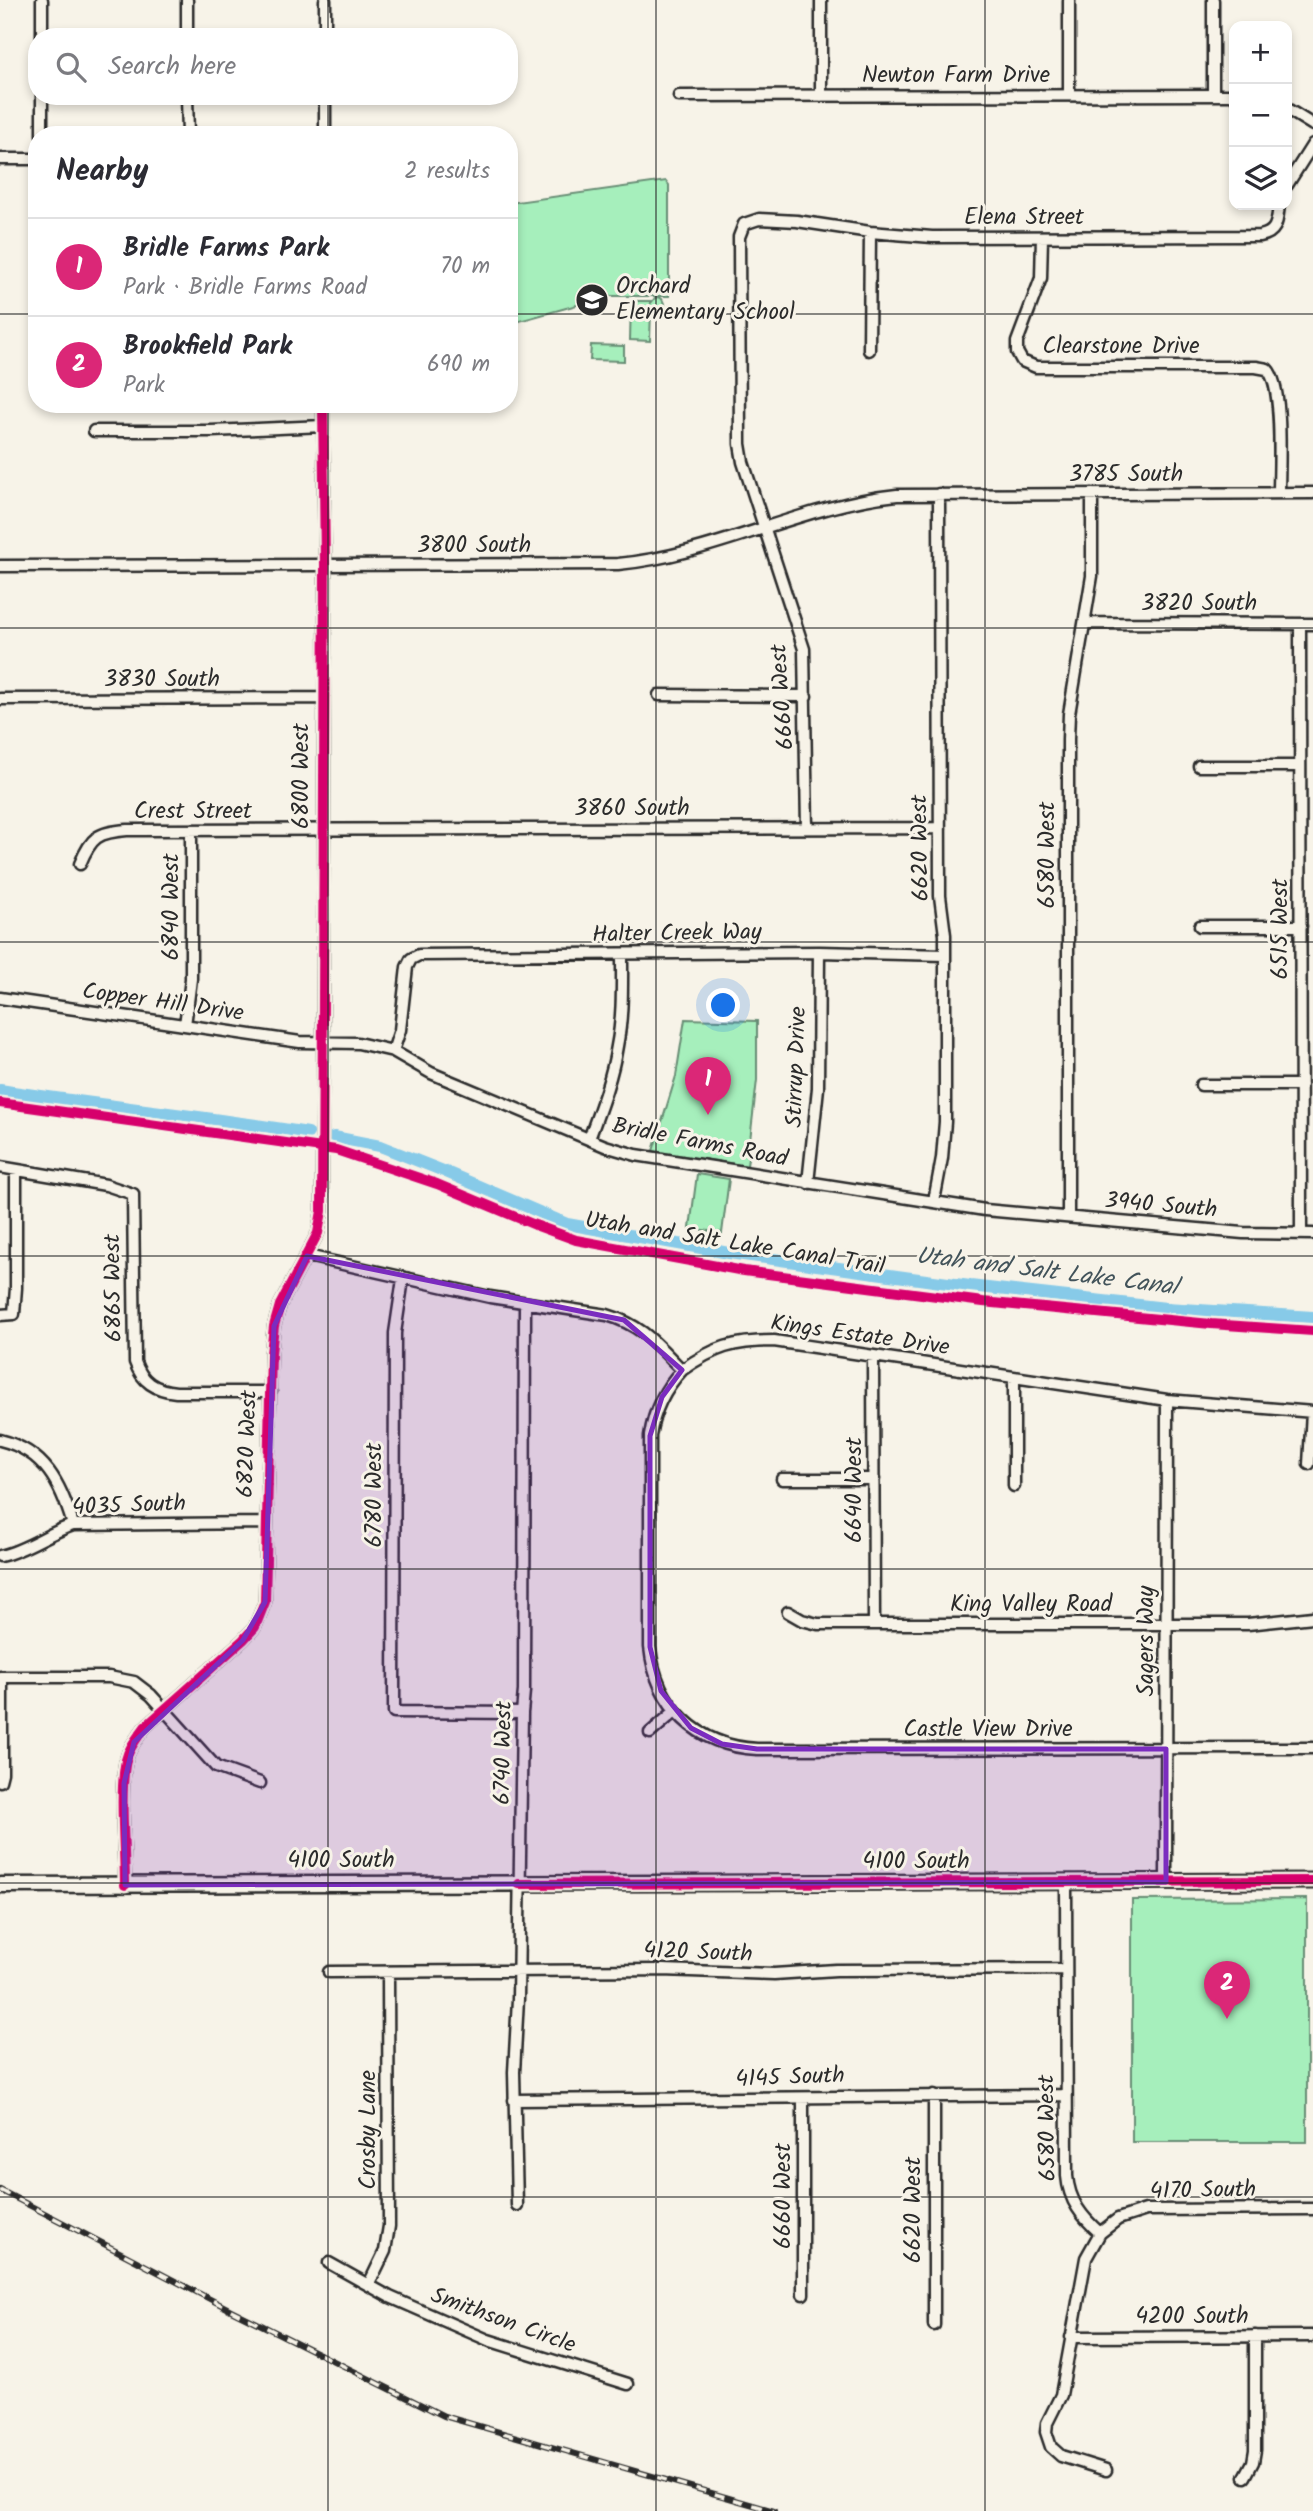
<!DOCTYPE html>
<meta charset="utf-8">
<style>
body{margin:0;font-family:Kalam,sans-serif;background:#f2f2f3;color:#2b2b33}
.controls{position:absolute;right:21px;top:21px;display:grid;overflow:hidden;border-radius:14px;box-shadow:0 4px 10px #0003}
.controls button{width:63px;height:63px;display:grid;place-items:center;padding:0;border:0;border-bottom:2px solid #e1e1e2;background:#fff;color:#2b2b33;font:35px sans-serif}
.you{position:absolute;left:724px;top:1006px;width:24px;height:24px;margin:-18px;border:5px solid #fff;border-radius:50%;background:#1a73e8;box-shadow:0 0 0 10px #1a73e833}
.badge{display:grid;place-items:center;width:46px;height:46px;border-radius:50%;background:#db2777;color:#fff;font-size:23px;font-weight:700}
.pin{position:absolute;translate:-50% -58px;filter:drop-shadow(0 2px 4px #0008)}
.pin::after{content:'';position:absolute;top:37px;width:24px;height:21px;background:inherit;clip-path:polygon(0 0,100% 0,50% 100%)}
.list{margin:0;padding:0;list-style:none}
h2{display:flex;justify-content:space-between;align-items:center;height:91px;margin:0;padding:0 28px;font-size:30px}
h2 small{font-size:23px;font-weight:400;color:#7c7c81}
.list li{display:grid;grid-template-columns:46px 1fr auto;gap:21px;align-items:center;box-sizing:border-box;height:98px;padding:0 28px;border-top:2px solid #e1e1e2}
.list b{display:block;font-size:26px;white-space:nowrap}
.list p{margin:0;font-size:23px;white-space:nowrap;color:#7c7c81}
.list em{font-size:23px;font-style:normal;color:#7c7c81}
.icon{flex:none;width:38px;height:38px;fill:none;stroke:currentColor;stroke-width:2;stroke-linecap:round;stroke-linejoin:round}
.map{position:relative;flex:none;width:1313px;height:2511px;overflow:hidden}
.search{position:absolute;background:#fff;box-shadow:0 4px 10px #0003;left:28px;top:28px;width:490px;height:77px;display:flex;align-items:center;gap:18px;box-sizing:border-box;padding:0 24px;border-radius:28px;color:#7c7c81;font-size:26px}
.panel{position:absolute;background:#fff;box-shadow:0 4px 10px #0003;left:28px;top:126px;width:490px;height:287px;border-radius:28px}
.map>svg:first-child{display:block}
</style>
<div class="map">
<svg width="1313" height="2511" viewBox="0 0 1313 2511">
<rect width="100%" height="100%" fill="#f7f3e8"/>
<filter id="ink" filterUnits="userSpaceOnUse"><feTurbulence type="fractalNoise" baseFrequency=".0143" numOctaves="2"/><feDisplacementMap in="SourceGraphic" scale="14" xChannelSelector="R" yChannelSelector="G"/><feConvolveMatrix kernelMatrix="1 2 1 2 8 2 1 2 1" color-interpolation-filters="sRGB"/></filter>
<g filter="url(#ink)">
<path fill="#a6efbc" stroke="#688d74" stroke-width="2" d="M666,181L669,185V296H609L509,324V203Z
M659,297L662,299L667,310L662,316L651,310L650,341L630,340L631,301H651V303L655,298Z
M591,345L624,346V361L590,360Z
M685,1019L757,1021V1080L747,1166L653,1151L676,1076Z
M697,1174L729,1179L722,1233L690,1228Z
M1307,1899V2142H1132V1900Z"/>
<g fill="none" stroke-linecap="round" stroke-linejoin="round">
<path stroke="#87cae8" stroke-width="12" d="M0,1090C103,1106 206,1116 308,1133
M334,1137L380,1146L446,1172L567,1224L729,1253L970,1286L1166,1308L1313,1317"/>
<defs>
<path id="street" d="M42,0V37
M187,0V37
M821,0V96
M1069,0V95
M325,37V0
M1213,95V0
M42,96V135
M187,96L188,135
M679,96L1234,95
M1287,109L1313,125
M325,135V96
M0,159H37
M1287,185L1313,144
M1042,237L1041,278L1017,342V352L1022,361L1036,367H1256L1267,369C1284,385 1279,468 1279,493
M869,350L870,232
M94,431H211L323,426
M0,566L618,564C715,555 801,505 897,495L1313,493
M1085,623L1313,624
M1300,624L1301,1234
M659,695L806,696
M0,699L323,698
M1199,766H1300
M807,828L804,649L743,462L740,444L739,237L744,224L759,219L797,221L870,232L932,237L1260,236C1278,233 1277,220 1279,205
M80,864C91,837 98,832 127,830L940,828
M1200,926H1301
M0,998L300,1042L358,1043L393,1051L431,1073L605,1146L636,1155L985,1210L1243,1233L1313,1234
M185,1025L191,979V831
M393,1051L400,1030L407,967L411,959L419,955L819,952L945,955
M1201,1085H1301
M589,1139C600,1109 612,1078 617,1046C623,1016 622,985 622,954
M0,1167L106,1185L133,1194L135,1362C142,1382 155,1390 176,1392H271
M808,1183L818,1088L819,952
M934,1201L942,1158L945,1122V935L940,896L939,494
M1068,1217V739L1069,714L1092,576V494
M307,1256L490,1297L607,1315C642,1325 657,1345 682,1370C714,1347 734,1341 774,1341L1167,1400L1313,1412
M403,1279L395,1333L394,1712L522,1713
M0,1315L14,1314L16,1288V1170
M873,1356L874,1624
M682,1370C664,1389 654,1410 650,1436V1647C656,1706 697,1746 757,1749L1313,1748
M1014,1377V1486
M0,1440C45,1451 61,1484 73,1525
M1309,1464L1312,1412
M782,1479H874
M0,1556C27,1550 48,1533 73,1525L267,1523
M788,1612L802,1620L818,1624H1248L1313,1617
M0,1677H109L134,1682L151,1695L216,1767L260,1783
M650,1733L674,1712
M0,1781L2,1773V1677
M1066,1882L1067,2176C1069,2201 1082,2217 1100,2233
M1166,1882L1167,1400
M125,1885C125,1850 119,1793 126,1760C129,1747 138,1737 145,1727L243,1640L255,1627L265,1602L271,1353L274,1326L280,1305L318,1233L322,1211L325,565L323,404
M329,1972L663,1970L774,1974L836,1970L1066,1969
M934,2095V2325
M803,2098V2294
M514,2100C698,2100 882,2095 1066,2095
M517,2205L514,2072L518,1999L522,1713L524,1691L525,1303
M329,2263L390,2297L488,2340L628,2384
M369,2284L385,2251L389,2226L388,1972
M1071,2337L1313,2336
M1106,2470L1061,2456L1051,2447L1046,2432L1047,2423L1061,2395L1086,2258L1100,2233L1118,2219L1146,2210L1313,2209
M1245,2477L1253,2462L1255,2450V2336"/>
<path id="secondary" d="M0,1885L1313,1881"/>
</defs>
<use href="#street" stroke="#2b2b2b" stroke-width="15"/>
<use href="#secondary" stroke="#2b2b2b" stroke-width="19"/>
<use href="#street" stroke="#f7f3e8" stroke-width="10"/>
<use href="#secondary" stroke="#f7f3e8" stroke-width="14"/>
<defs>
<path id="rail" d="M0,2190L231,2310L444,2416L774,2511"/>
</defs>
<use href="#rail" stroke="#2b2b2b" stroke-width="6"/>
<use href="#rail" stroke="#f7f3e8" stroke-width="3.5" stroke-dasharray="10" stroke-linecap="butt"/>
<defs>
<path id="cycleway" d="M0,1103L336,1150L437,1184L535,1225L576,1240L744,1271L983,1302L1211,1324L1313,1331
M519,1884L1313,1881
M125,1885C125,1850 119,1793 126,1760C129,1747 138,1737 145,1727L243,1640L255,1627L265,1602L271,1353L274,1326L280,1305L318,1233L322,1211L325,565L323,404"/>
</defs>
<use href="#cycleway" stroke="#f7f3e8" stroke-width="15"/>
<use href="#cycleway" stroke="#d6006c" stroke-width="10"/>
</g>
</g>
<path fill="#7b2cbf" fill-opacity="0.2" stroke="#7b2cbf" stroke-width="5" stroke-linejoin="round" d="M307,1256L624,1320L682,1370L662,1397L650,1436V1647L661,1691L691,1728L722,1744L757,1749H1166V1882L125,1885L124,1783L134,1742L243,1640L265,1602L274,1326Z"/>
<path fill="none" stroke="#2b2b2b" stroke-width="2" stroke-opacity="0.55" d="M328,0V37M656,0V2511M985,0V2511M328,96V135M0,314H37M509,314H1313M328,404V2511M0,628H1313M0,942H1313M0,1256H1313M0,1569H1313M0,1883H1313M0,2197H1313"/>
<defs>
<symbol id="school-disc" viewBox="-11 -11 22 22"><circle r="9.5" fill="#2b2b2b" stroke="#f7f3e8"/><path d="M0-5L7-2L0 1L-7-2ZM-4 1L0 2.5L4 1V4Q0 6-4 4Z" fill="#fff"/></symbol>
</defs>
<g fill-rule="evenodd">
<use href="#school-disc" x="573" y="281" width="38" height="38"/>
</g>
<g text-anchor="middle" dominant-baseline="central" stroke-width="6" stroke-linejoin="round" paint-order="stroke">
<g font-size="23" fill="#2b2b2b" stroke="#f7f3e8">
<text x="956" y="76">Newton Farm Drive</text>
<text x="1024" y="218">Elena Street</text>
<text x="1121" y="347">Clearstone Drive</text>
<text x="1126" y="475">3785 South</text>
<text x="474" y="546">3800 South</text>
<text x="1199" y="604">3820 South</text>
<text x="162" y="680">3830 South</text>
<text transform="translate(783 697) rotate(-94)">6660 West</text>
<text transform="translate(302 776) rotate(-90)">6800 West</text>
<text x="632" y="809">3860 South</text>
<text x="193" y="812">Crest Street</text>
<text transform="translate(921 848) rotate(-91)">6620 West</text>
<text transform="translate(1048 855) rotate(-90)">6580 West</text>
<text transform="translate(172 907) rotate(-90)">6840 West</text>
<text transform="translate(1281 929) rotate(-90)">6515 West</text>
<text transform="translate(677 934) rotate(-1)">Halter Creek Way</text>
<text transform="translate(163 1003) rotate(8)">Copper Hill Drive</text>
<text transform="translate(797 1067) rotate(-88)">Stirrup Drive</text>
<text transform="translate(700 1143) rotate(11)">Bridle Farms Road</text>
<text transform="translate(1161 1206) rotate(5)">3940 South</text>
<text transform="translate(735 1244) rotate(9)">Utah and Salt Lake Canal Trail</text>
<text transform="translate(114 1288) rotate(-91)">6865 West</text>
<text transform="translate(860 1336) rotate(8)">Kings Estate Drive</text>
<text transform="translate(248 1444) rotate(-88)">6820 West</text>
<text transform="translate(855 1490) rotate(-90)">6640 West</text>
<text transform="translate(375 1495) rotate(-90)">6780 West</text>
<text transform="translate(129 1506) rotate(-2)">4035 South</text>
<text x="1031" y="1605">King Valley Road</text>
<text transform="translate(1147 1641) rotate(-90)">Sagers Way</text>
<text x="988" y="1730">Castle View Drive</text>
<text transform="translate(504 1753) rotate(-89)">6740 West</text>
<text x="341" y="1861">4100 South</text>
<text x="916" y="1862">4100 South</text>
<text transform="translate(698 1953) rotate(2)">4120 South</text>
<text transform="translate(790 2078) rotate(-2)">4145 South</text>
<text transform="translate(1048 2128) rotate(-91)">6580 West</text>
<text transform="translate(369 2130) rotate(-90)">Crosby Lane</text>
<text transform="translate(1203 2191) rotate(-1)">4170 South</text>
<text transform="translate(784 2196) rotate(-90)">6660 West</text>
<text transform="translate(914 2210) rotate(-90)">6620 West</text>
<text x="1192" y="2317">4200 South</text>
<text transform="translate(503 2321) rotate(20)">Smithson Circle</text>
</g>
<g font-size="23" fill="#2b2b2b" stroke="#f7f3e8" text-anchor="start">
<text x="616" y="287">Orchard<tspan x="616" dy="26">Elementary School</tspan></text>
</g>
<g font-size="24" font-style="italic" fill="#42535a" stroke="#f7f3e8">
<text transform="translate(1047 1272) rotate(7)">Utah and Salt Lake Canal</text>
</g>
</g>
</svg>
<div class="controls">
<button>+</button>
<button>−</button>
<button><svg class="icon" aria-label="layers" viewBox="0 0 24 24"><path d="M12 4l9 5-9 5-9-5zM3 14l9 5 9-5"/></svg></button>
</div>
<div class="you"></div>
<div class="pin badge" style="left:708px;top:1115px">1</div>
<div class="pin badge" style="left:1227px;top:2019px">2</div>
<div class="search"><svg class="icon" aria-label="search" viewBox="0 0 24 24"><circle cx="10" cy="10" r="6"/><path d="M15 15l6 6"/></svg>Search here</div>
<section class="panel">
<h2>Nearby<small>2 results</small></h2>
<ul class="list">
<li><span class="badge">1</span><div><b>Bridle Farms Park</b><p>Park · Bridle Farms Road</p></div><em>70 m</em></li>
<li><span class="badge">2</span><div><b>Brookfield Park</b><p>Park</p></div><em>690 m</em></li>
</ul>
</section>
</div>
